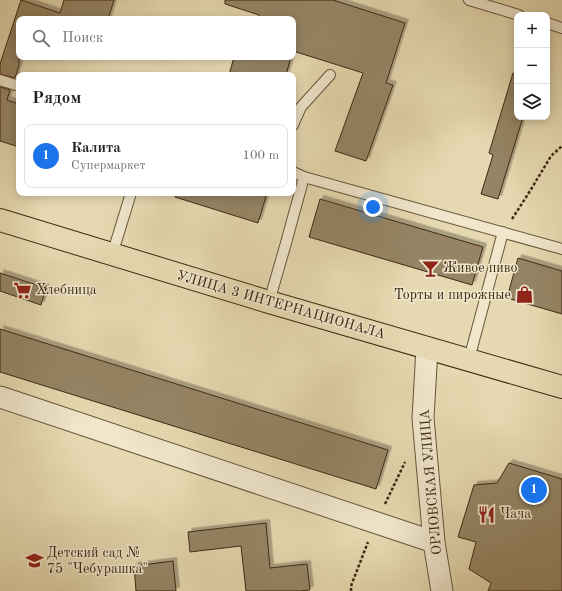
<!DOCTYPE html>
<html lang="ru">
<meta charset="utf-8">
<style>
body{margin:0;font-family:"Old Standard TT",serif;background:#f2f2f2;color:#202124}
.controls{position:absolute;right:12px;top:12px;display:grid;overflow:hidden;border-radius:8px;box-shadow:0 2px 10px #0003}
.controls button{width:36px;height:36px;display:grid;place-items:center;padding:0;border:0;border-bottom:1px solid #e0e0e0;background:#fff;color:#202124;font:20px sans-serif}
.you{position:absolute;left:373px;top:207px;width:14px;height:14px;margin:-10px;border:3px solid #fff;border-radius:50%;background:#1a73e8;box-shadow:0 0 0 6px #1a73e833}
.badge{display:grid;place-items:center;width:26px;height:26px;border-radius:50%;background:#1a73e8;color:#fff;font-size:13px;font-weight:700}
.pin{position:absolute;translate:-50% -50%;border:2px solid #fff;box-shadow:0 1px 4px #0006}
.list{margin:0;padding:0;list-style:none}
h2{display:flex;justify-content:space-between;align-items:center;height:52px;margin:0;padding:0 16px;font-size:17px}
h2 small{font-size:13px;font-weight:400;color:#757577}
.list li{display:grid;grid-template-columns:26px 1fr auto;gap:12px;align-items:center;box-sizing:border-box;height:64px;margin:0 8px 8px;padding:0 8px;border:1px solid #e0e0e0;border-radius:8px}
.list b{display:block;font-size:15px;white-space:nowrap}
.list p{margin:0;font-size:13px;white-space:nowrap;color:#757577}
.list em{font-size:13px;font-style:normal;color:#757577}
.icon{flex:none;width:22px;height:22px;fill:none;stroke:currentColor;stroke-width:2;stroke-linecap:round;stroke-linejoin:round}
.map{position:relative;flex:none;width:562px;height:591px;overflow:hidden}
.search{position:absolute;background:#fff;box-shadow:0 2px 10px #0003;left:16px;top:16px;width:280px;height:44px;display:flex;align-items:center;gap:10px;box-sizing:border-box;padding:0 14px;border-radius:8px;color:#757577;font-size:15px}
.panel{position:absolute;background:#fff;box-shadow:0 2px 10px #0003;left:16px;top:72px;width:280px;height:124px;border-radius:8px}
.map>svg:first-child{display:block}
</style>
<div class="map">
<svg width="562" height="591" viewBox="0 0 562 591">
<defs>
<filter id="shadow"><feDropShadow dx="3.5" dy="-3.5" stdDeviation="0" flood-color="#0004"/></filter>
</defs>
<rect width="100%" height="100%" fill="#e6d9b1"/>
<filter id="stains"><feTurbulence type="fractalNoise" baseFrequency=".005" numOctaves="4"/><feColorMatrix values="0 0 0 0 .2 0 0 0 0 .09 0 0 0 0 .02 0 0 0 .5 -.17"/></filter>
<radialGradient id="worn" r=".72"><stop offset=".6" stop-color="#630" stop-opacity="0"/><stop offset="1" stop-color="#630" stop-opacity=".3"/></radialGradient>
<path fill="#958565" stroke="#3e2913" filter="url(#shadow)" d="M21,0L60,13L64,0H114L108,19H19V65L15,78L0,74V64Z
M225,0H333L405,23L386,83L393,85L366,161L335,151L363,73L293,51V19H258L259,15L225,4Z
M234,57H291L286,75H229Z
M513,73L517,74V117H523L498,199L481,194L493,155L489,153Z
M0,87L10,90L7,100L19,104V147L0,141Z
M176,193H267L258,223L175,197Z
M320,199L483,247L472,285L309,237Z
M518,258L562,271V314L507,298Z
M0,273L46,288L41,305L0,291Z
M0,329L388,450L376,489L0,372Z
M509,463L562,479V591H488L491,583L469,569L476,542L458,537L474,485L497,483Z
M266,523L270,568L307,564L310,590L300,591H246L241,546L190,552L188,532Z
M173,561L176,591H136L134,566Z"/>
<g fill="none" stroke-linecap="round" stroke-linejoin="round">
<defs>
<path id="lane" d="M469,0L519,15
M547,23L562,28
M0,80L19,86
M293,125L301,107L330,75
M304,177L562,249
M112,255L131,193
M269,302L286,243L304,177L293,172
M469,359L503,232"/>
<path id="street" d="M427,348L423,418L434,542L442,591
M0,397L434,542"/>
<path id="primary" d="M0,220L269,302L562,387"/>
</defs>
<use href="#lane" stroke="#68553a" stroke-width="12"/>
<use href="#street" stroke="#68553a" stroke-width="23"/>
<use href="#primary" stroke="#3e2913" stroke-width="24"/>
<path stroke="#3e2913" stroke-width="2.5" stroke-dasharray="3 2" stroke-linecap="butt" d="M512,219L530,191L551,156L562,146
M385,504L405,462
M351,591V586L368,542"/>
<use href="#lane" stroke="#efe6cc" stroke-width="10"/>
<use href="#street" stroke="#efe6cc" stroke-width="21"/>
<use href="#primary" stroke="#e6d9b1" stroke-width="22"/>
</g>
<defs>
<symbol id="bar-bare" viewBox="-9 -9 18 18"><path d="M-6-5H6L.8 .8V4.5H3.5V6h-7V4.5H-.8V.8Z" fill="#8f2418" stroke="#efe6cc" stroke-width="2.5" paint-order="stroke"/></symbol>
<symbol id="supermarket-bare" viewBox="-9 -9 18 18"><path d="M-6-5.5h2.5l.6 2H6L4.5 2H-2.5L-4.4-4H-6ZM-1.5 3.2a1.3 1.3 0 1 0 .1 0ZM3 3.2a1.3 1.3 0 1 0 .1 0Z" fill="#8f2418" stroke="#efe6cc" stroke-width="2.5" paint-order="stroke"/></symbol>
<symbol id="shop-bare" viewBox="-9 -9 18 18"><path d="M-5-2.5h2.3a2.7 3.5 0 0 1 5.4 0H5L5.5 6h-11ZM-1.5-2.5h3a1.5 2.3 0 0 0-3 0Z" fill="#8f2418" stroke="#efe6cc" stroke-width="2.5" paint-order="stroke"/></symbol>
<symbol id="restaurant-bare" viewBox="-9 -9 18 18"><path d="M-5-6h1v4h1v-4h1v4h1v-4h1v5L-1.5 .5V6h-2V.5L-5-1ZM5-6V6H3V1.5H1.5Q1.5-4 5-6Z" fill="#8f2418" stroke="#efe6cc" stroke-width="2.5" paint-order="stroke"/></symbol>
<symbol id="school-bare" viewBox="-9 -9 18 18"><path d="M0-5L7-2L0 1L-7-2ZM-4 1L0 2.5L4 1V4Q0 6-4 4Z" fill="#8f2418" stroke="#efe6cc" stroke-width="2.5" paint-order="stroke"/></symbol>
</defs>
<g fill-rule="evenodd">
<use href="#bar-bare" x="418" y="256" width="25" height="25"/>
<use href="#supermarket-bare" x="10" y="278" width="25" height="25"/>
<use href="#shop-bare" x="512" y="282" width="25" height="25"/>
<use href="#restaurant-bare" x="474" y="502" width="25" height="25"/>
<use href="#school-bare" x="22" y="548" width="25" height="25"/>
</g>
<g text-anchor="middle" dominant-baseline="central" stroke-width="3" stroke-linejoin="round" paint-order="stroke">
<g font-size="14" fill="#3e2913" stroke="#efe6cc" text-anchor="start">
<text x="443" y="268">Живое пиво</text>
<text x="36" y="290">Хлебница</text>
<text x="511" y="295" text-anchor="end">Торты и пирожные</text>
<text x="500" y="514">Чача</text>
<text x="47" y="553">Детский сад №<tspan x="47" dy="16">75 "Чебурашка"</tspan></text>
</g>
<g font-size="14" fill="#3e2913" stroke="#efe6cc">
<text transform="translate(281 305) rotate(16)">УЛИЦА 3 ИНТЕРНАЦИОНАЛА</text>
<text transform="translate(431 482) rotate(-95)">ОРЛОВСКАЯ УЛИЦА</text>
</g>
</g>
<rect width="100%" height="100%" filter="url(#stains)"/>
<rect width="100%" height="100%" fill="url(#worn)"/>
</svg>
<div class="controls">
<button>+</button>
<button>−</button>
<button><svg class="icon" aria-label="layers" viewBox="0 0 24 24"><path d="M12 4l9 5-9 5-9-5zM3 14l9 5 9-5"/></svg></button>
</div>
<div class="you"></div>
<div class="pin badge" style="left:534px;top:490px">1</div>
<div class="search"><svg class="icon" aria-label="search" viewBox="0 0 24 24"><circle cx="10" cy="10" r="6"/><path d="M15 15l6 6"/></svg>Поиск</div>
<section class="panel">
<h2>Рядом<small></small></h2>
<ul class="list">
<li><span class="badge">1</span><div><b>Калита</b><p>Супермаркет</p></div><em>100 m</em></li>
</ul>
</section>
</div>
